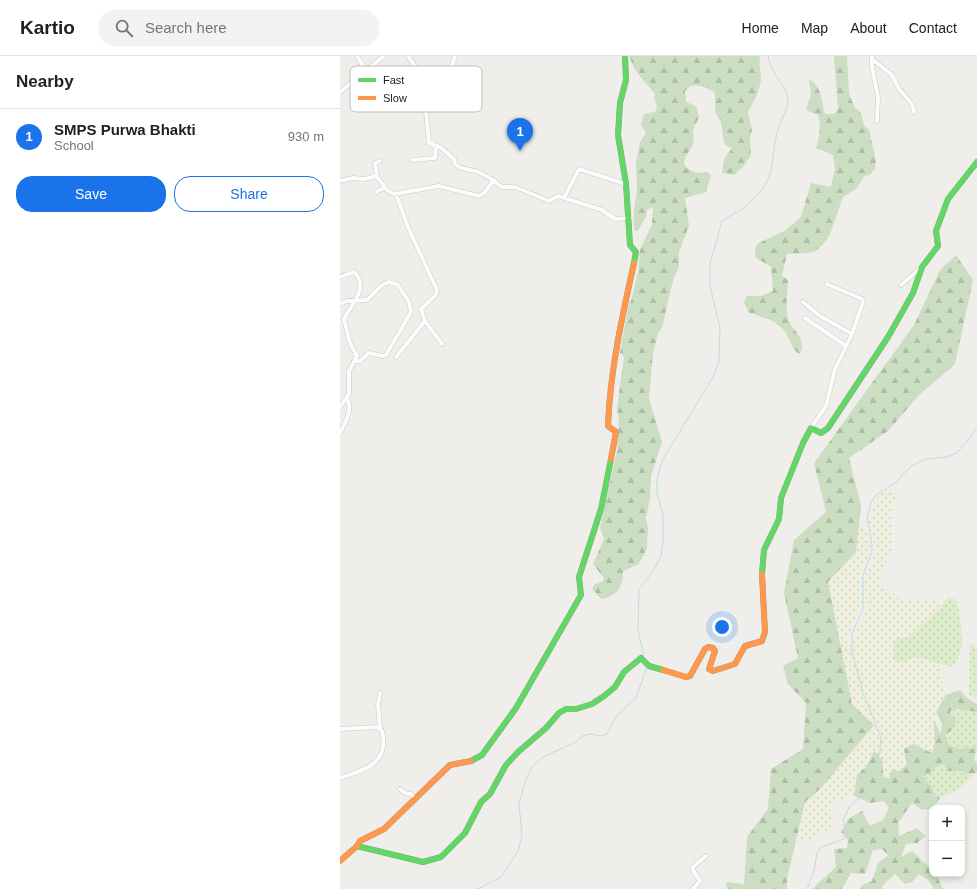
<!DOCTYPE html>
<meta charset="utf-8">
<style>
body{margin:0;font-family:Arial,sans-serif;background:#f2f2f2;color:#202124}
.controls{position:absolute;right:12px;bottom:12px;display:grid;overflow:hidden;border-radius:8px;box-shadow:0 2px 6px #0003}
.controls button{width:36px;height:36px;display:grid;place-items:center;padding:0;border:0;border-bottom:1px solid #e0e0e0;background:#fff;color:#202124;font:20px sans-serif}
.you{position:absolute;left:382px;top:571px;width:14px;height:14px;margin:-10px;border:3px solid #fff;border-radius:50%;background:#1a73e8;box-shadow:0 0 0 6px #1a73e833}
.badge{display:grid;place-items:center;width:26px;height:26px;border-radius:50%;background:#1a73e8;color:#fff;font-size:13px;font-weight:700}
.pin{position:absolute;translate:-50% -33px;filter:drop-shadow(0 1px 2px #0008)}
.pin::after{content:'';position:absolute;top:21px;width:14px;height:12px;background:inherit;clip-path:polygon(0 0,100% 0,50% 100%)}
.list{margin:0;padding:0;list-style:none}
h2{display:flex;justify-content:space-between;align-items:center;height:52px;margin:0;padding:0 16px;font-size:17px}
h2 small{font-size:13px;font-weight:400;color:#757577}
.list li{display:grid;grid-template-columns:26px 1fr auto;gap:12px;align-items:center;box-sizing:border-box;height:56px;padding:0 16px;border-top:1px solid #e0e0e0}
.list b{display:block;font-size:15px;white-space:nowrap}
.list p{margin:0;font-size:13px;white-space:nowrap;color:#757577}
.list em{font-size:13px;font-style:normal;color:#757577}
.actions{display:flex;gap:8px;padding:12px 16px}
.actions a{flex:1;padding:9px 0;border:1px solid #1a73e8;border-radius:16px;text-align:center;font-size:14px;color:#1a73e8}
.actions .main{background:#1a73e8;color:#fff}
.icon{flex:none;width:22px;height:22px;fill:none;stroke:currentColor;stroke-width:2;stroke-linecap:round;stroke-linejoin:round}
.map{position:relative;flex:none;width:637px;height:833px;overflow:hidden}
header{display:flex;align-items:center;gap:24px;box-sizing:border-box;height:56px;padding:0 20px;background:#fff;border-bottom:1px solid #e0e0e0}
header strong{font-size:19px}
nav{display:flex;gap:22px;margin-inline-start:auto;font-size:14px}
.search{width:280px;height:36px;background:#f2f2f2;display:flex;align-items:center;gap:10px;box-sizing:border-box;padding:0 14px;border-radius:16px;color:#757577;font-size:15px}
main{display:flex}
aside{flex:1;background:#fff}
.map>svg:first-child{display:block}
</style>
<header>
<strong>Kartio</strong>
<div class="search"><svg class="icon" aria-label="search" viewBox="0 0 24 24"><circle cx="10" cy="10" r="6"/><path d="M15 15l6 6"/></svg>Search here</div>
<nav><a>Home</a><a>Map</a><a>About</a><a>Contact</a></nav>
</header>
<main>
<aside>
<h2>Nearby<small></small></h2>
<ul class="list">
<li><span class="badge">1</span><div><b>SMPS Purwa Bhakti</b><p>School</p></div><em>930 m</em></li>
</ul>
<div class="actions"><a class="main">Save</a><a>Share</a></div>
</aside>
<div class="map">
<svg width="637" height="833" viewBox="0 0 637 833">
<defs>
<pattern id="farmland-dots" width="8" height="8" patternUnits="userSpaceOnUse"><rect width="8" height="8" fill="#efefdf"/><path d="M2 2h.1M6 6h.1" fill="none" stroke="#cdcdbf" stroke-width="1.8" stroke-linecap="round"/></pattern>
<pattern id="grass-dots" width="8" height="8" patternUnits="userSpaceOnUse"><rect width="8" height="8" fill="#ddeccb"/><path d="M2 2h.1M6 6h.1" fill="none" stroke="#bdcaae" stroke-width="1.8" stroke-linecap="round"/></pattern>
<pattern id="forest-firs" width="22" height="20" patternUnits="userSpaceOnUse"><rect width="22" height="20" fill="#cbdec1"/><path d="M5 1l3.5 6h-7zM16 11l3.5 6h-7z" fill="#aebea6"/></pattern>
</defs>
<rect width="100%" height="100%" fill="#f0eeeb"/>
<path fill="url(#farmland-dots)" d="M552,433L557,440L550,456L553,477L552,494L544,509L538,526L561,544H594L603,549L568,582L558,581L554,585L553,604L561,606L577,601L600,609L602,630L606,639L596,656L593,672L596,690L592,697L573,688L567,709L549,723L543,721V705L534,696L526,711L517,719L514,740L506,741L503,746L493,743L488,752L492,757L493,763L490,772L472,783L457,786L465,746L481,732L534,669L512,648L488,525L516,496L519,470L526,475L531,485L529,502L521,515L523,548L513,565L508,585L510,592L527,550L524,522L533,504L535,489L528,467L535,445L543,435Z"/>
<path fill="url(#grass-dots)" d="M608,541L617,544C620,568 629,591 612,611L577,601L561,606L553,604L554,585L558,581L568,582L600,552Z
M632,587L637,591V643L629,639L630,590Z
M613,652L637,656V691L635,690L632,693L629,691L619,693L609,689L605,679L612,674L609,658Z
M605,708L606,715H621L626,718L634,719L618,734L601,741L594,738L592,731L583,721L591,716L596,710Z"/>
<path fill="url(#forest-firs)" d="M289,0H420C419,7 420,12 421,19C421,33 414,45 408,56L412,74L410,81L411,99L402,112L394,119L382,117L384,103L392,92L385,89L384,87L381,65L376,58L375,51V37C369,31 358,29 350,30L345,35L346,46L356,50L359,61C358,65 355,68 354,72C352,77 355,83 353,88C350,99 334,107 354,116C360,119 365,113 371,119L366,136L345,142L349,170L339,196V211L333,224L322,272L318,277L313,298L309,342L322,386L311,420L310,442L306,463L308,472L307,492L299,508L283,515C283,532 277,540 261,543L252,533L254,529L263,525V521L253,508L264,483L260,472L277,395L279,366L277,352L284,301L280,297L288,251L292,242L298,216L300,194L312,168L313,151L307,154L306,161L298,175L294,174V154L297,135L296,107L300,86L306,77L301,68L304,58L315,56L317,50L314,41L315,38L295,14Z
M494,0H507L509,38L515,52L521,57L524,70L529,74L536,105L535,112L531,118L524,121L516,133L504,140C495,156 493,189 472,196C464,198 455,197 447,198L442,220L448,224C448,237 444,253 449,265C455,277 462,278 462,293L459,298C452,293 451,286 447,279C439,264 423,262 408,256L404,246L407,240H421L433,235L431,211L416,202L415,195L417,188L444,175L461,161L471,127L491,131L495,112L493,99L476,92C479,81 482,70 478,59L468,55L466,53L471,40L469,23C481,29 482,46 485,58H495L498,52Z
M616,199L633,224L615,308L579,339L548,375L509,402L521,450L516,496L488,526L512,648L534,669L481,732L465,746L447,823V833H387L386,826L404,828L407,781L428,753L431,713L463,693L466,647L448,628L443,610L458,602L444,537L454,484L486,456L474,407L574,269L600,214Z
M620,634L627,642L637,648V656L613,652L609,658L616,664L612,674L605,679L609,689L619,693L629,691L632,693L635,690L637,691L634,704L637,706V717L626,718L621,715H606L605,708L596,710L591,716L583,721L592,731L594,738L601,741L592,752L582,754L572,747L558,767L559,780L577,772L586,780L577,787L566,788L561,801L572,795L592,814V818H596L603,833H594L588,824L579,818L572,826L565,828L555,818L542,830V833H520L522,829L532,825L538,807L548,799L542,793L533,794L525,818L511,817L502,833H472L496,811L494,793L507,792L508,784L501,776L508,763L522,755L530,770L543,764L549,752L544,745L530,747L514,740L517,719L526,711L534,695L543,705V721L549,723L552,714L559,715L567,709L564,693L573,688L592,697C598,686 593,676 594,664L601,678L602,667L596,656L606,639Z"/>
<g fill="none" stroke-linecap="round" stroke-linejoin="round">
<path stroke="#bfdbe3" stroke-width="1" d="M304,601L298,574L299,533L314,514L321,500L323,486V459L317,437V424L322,405L373,321L379,305L380,272L370,230V208L382,165C390,159 400,156 407,149C439,122 429,107 438,73C441,62 451,50 447,38C442,25 430,15 428,0
M138,833L161,821L178,795L182,779L179,748L186,723L192,711L203,701L236,686L242,680L250,678L261,680L267,678L276,661L296,642L306,613V610
M467,833L474,816L477,797L481,791L504,783L505,775L503,764L510,750L521,741L525,735L540,696L541,681L523,637L512,596V578L523,553V520L532,495V488L527,462L531,447L536,439L555,427L571,410L586,403L607,401L617,397L637,373"/>
<defs>
<path id="street" d="M17,0L26,15
M68,0L76,12L70,21L75,30L78,45L86,56L89,87L100,91L114,103L115,108C122,114 129,113 138,116C147,120 155,125 162,131H175L209,145L218,140L262,154L275,163L290,162
M532,0V11L538,41L537,65
M532,3L552,19L559,33L572,48L574,56
M49,13L64,21H70
M75,13L106,24L108,21L115,0
M0,36L44,0
M72,104L95,102L96,89
M37,120L35,107L40,105
M0,125L13,122L25,123L35,120C43,124 43,135 54,138L99,130L139,140L144,137L154,124
M36,136L44,132
M56,138L68,171L97,234L96,239L81,253L85,265
M224,142L239,113L286,128
M0,221L14,216C30,231 11,249 4,263L10,287L17,300L9,315V338L0,351
M561,229L582,211
M463,246L480,260L512,278
M0,248L7,245L27,244L42,229L49,226L58,229L69,246L71,256L46,299L42,300L29,297L20,305H14
M465,262L506,290
M56,301L85,265L102,288
M471,372L486,350L495,313L512,278L523,246L522,243L487,228
M0,377C6,365 13,354 7,341
M40,672L38,648L40,637
M0,673L37,671L42,675C50,707 25,714 0,722
M60,733L65,737L71,738L76,743
M353,833L360,825L353,814V811L366,800"/>
<path id="fast" d="M285,0L286,24L280,47L278,79L286,128L290,189L296,196L294,207
M422,518L424,494L439,463L441,442L463,387L471,372L481,377L488,372L548,281L573,237L582,211L598,190L596,175L608,143L637,106
M131,705L142,699L176,652L241,539L239,521L261,453L271,403
M17,790L83,806L101,801L125,777L141,746L150,738L166,709L178,696L206,672L219,657L226,653H236L252,648L264,640L275,631L284,616L301,602L309,610L323,614"/>
<path id="slow" d="M271,403L276,376L268,370C270,315 282,261 294,207
M323,614L346,621L350,620L365,593L368,591L373,592L375,595L369,613L373,615L395,608L405,590L422,585L425,576L422,518
M0,805L17,790L20,785L44,773L110,709L131,705"/>
</defs>
<use href="#street" stroke="#c9c8c7" stroke-width="5"/>
<use href="#fast" stroke="#999a82" stroke-width="6"/>
<use href="#slow" stroke="#999a82" stroke-width="6"/>
<use href="#street" stroke="#fdfcfc" stroke-width="4"/>
<use href="#fast" stroke="#63d668" stroke-width="5.5"/>
<use href="#slow" stroke="#ff974d" stroke-width="5.5"/>
</g>
<rect x="10" y="10" width="132" height="46" rx="6" fill="#fff" stroke="#bdbdbd" stroke-width="1"/>
<rect x="18" y="22" width="18" height="4" fill="#63d668"/>
<rect x="18" y="40" width="18" height="4" fill="#ff974d"/>
<g font-size="11" fill="#222">
<text x="43" y="28">Fast</text>
<text x="43" y="46">Slow</text>
</g>
</svg>
<div class="controls">
<button>+</button>
<button>−</button>
</div>
<div class="you"></div>
<div class="pin badge" style="left:180px;top:95px">1</div>
</div>
</main>
